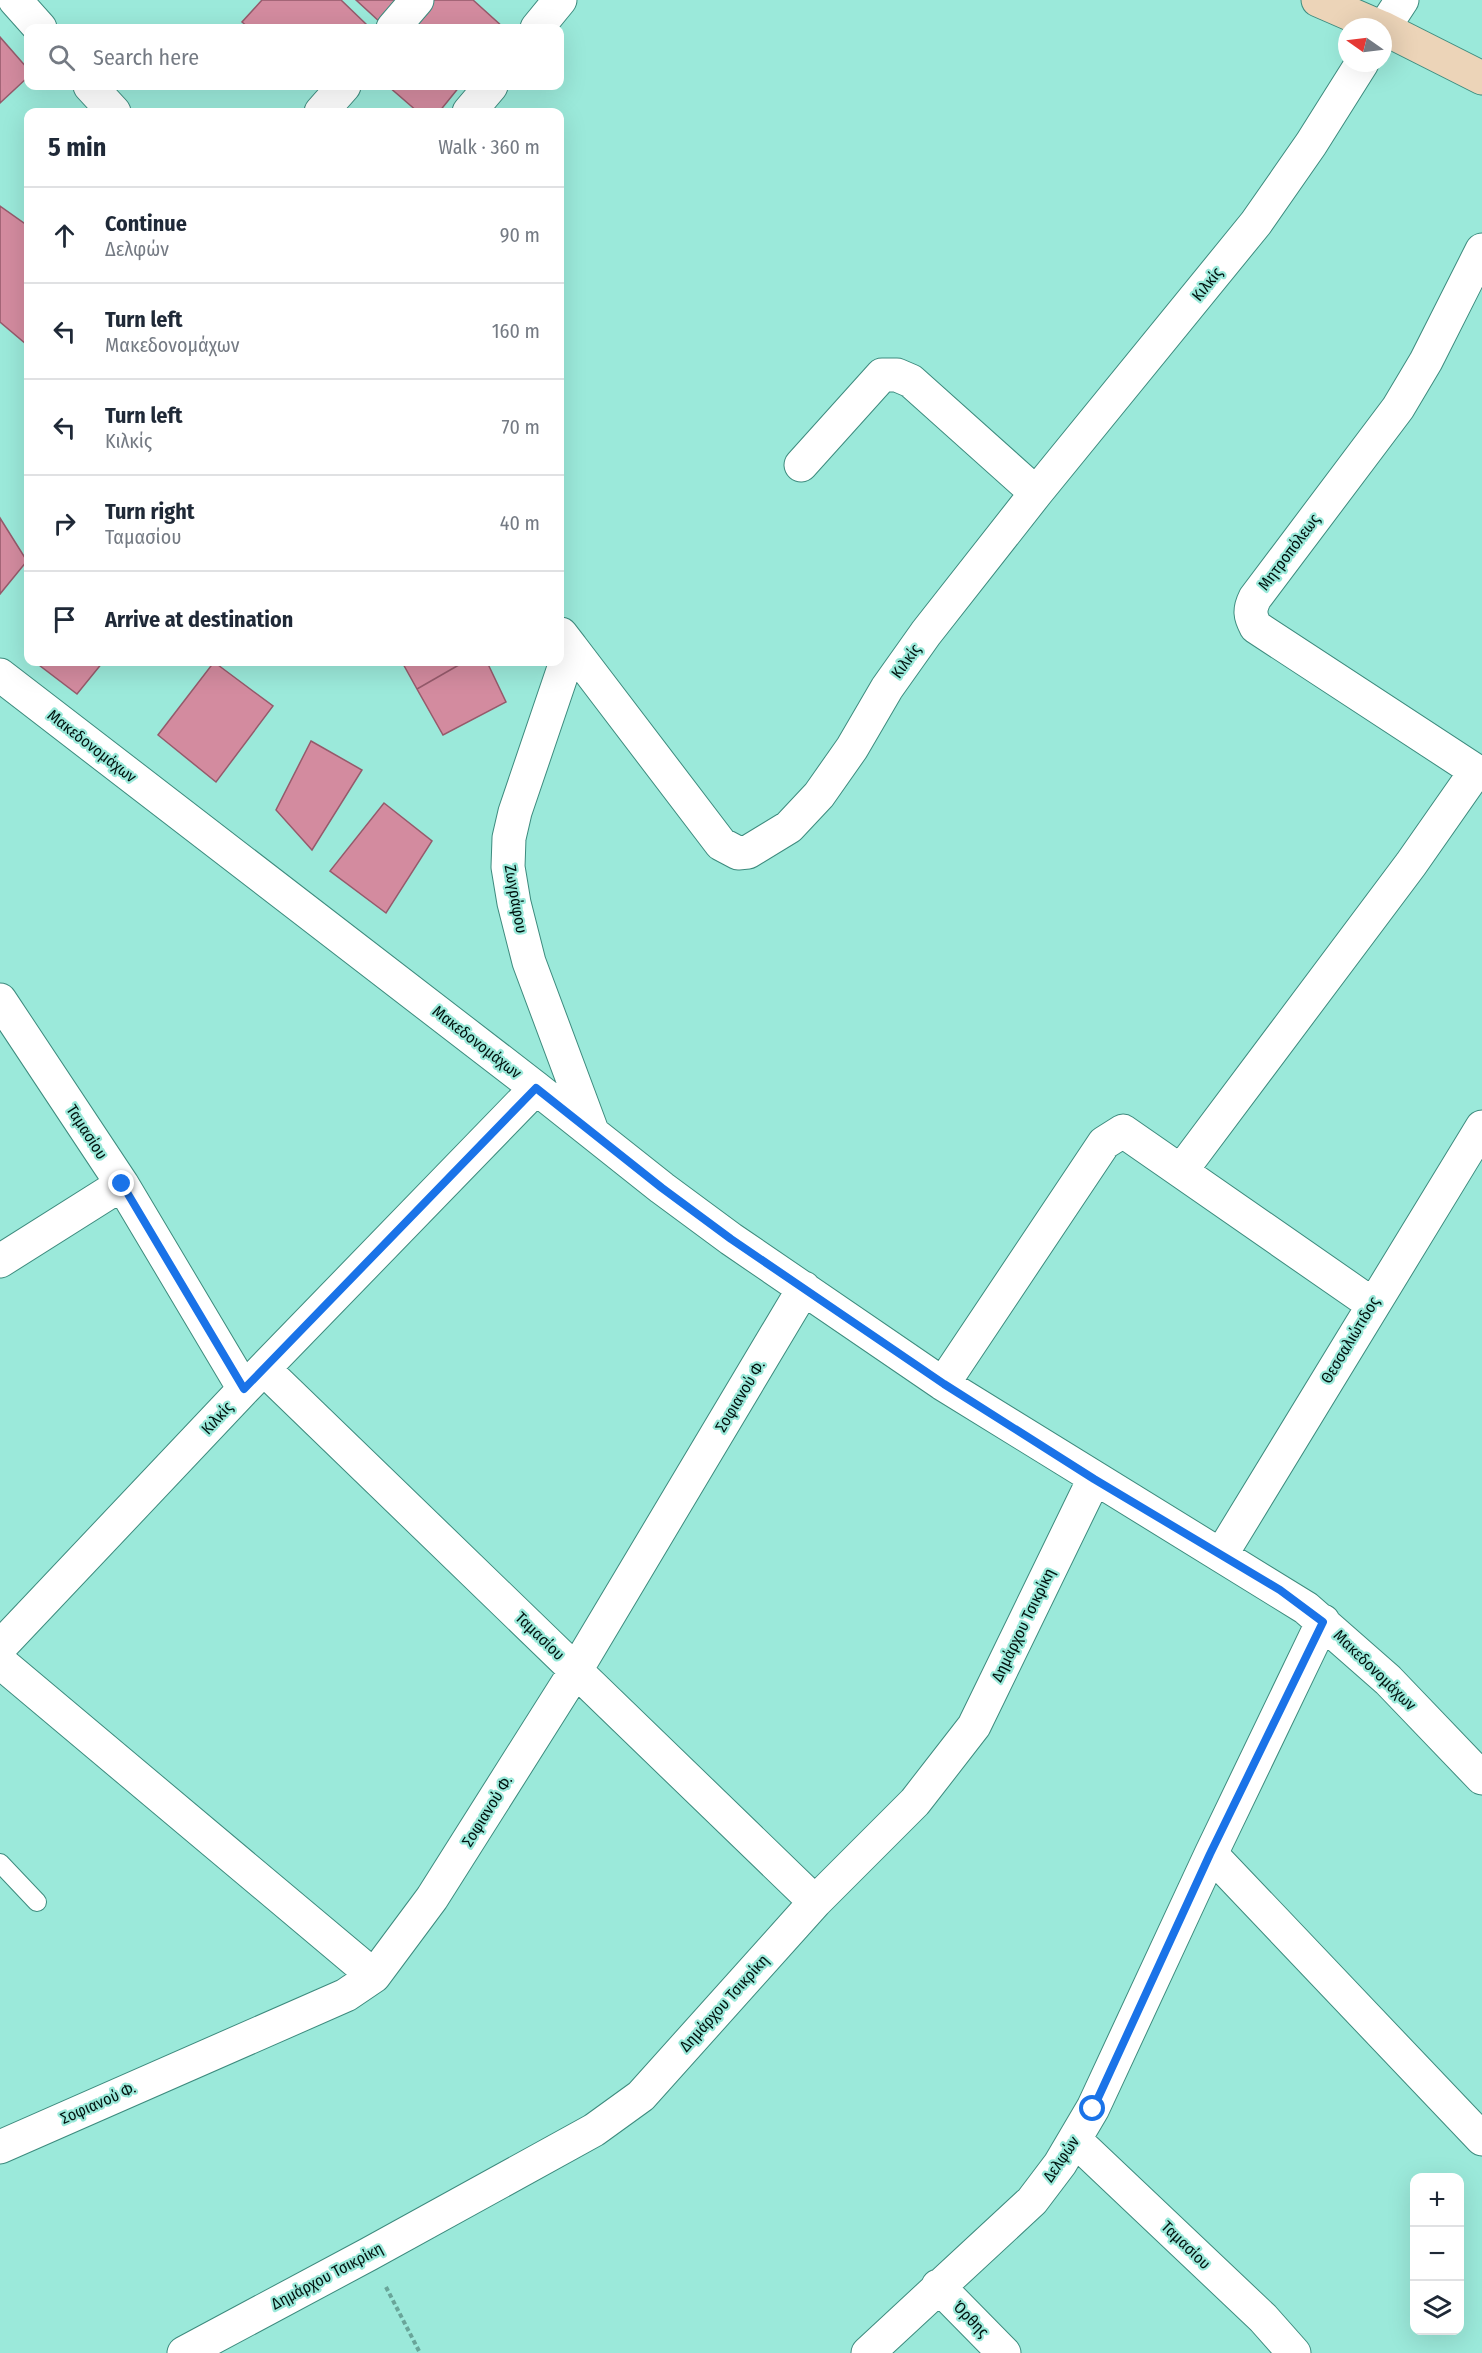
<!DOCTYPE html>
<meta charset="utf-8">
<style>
body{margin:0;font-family:"Fira Sans Condensed",sans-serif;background:#f2f2f3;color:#1f2937}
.controls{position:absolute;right:18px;bottom:18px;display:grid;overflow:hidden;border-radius:12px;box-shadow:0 6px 24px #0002}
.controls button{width:54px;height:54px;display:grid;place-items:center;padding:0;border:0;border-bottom:2px solid #e0e1e3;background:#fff;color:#1f2937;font:30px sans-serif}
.compass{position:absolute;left:1338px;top:18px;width:54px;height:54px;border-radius:50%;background:#fff;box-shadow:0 6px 24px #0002;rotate:284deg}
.stop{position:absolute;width:18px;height:18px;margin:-14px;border:4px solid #1a73e8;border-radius:50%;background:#fff}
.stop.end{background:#1a73e8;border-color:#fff;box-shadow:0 2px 6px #0008}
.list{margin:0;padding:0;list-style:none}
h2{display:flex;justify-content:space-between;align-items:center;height:78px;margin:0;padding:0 24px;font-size:26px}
h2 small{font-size:20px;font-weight:400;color:#747a83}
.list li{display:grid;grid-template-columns:39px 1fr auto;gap:18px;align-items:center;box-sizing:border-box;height:96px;padding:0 24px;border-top:2px solid #e0e1e3}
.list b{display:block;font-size:22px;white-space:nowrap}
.list p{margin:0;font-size:20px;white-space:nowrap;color:#747a83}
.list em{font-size:20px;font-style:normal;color:#747a83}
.icon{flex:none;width:33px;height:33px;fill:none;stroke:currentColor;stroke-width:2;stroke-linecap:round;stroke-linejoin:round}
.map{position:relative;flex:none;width:1482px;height:2353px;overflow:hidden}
.search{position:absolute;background:#fff;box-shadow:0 6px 24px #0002;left:24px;top:24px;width:540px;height:66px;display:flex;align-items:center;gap:15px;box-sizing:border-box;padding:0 21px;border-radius:12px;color:#747a83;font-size:22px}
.panel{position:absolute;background:#fff;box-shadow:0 6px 24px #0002;left:24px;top:108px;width:540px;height:558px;border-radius:12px}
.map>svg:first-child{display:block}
</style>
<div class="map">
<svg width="1482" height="2353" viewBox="0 0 1482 2353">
<rect width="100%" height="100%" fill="#9be9da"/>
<path fill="#d38b9f" stroke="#955a6b" stroke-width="1.5" d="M262,0H341L367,25L364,28H249L242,22Z
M356,0H402L381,23Z
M433,0H473L504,28H410Z
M0,37L28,69V77L0,103Z
M388,86H460L439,112H418Z
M0,206L28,226V339L26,344L0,322Z
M0,518L27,561L0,594Z
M35,662H103L77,694Z
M214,662L273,706L216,782L158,735Z
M402,662H464L417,689Z
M464,662H487L506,702L443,735L417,689Z
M311,741L362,770L312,850L276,810Z
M384,803L432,841L386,913L330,871Z"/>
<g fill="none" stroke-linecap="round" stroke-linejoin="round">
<defs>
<path id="lane" d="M0,1863L37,1902"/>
<path id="street" d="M15,0L40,28
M393,28L417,0
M537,28L560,0
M1383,29L1402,0
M90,86L114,112
M321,112L344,86
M469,112L491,86
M1482,250L1426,361L1398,408L1255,598C1249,610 1250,616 1256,627L1482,775
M801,465L882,375H897L911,381L1036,493
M561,634L571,647L515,812L509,838L508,867L514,903L529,962L592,1131
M571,647L721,844L738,853L748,852L789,827L819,795L852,748L887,688L926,633L1036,493L1256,223L1311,144L1362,63
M0,675L536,1088L662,1188L731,1239L943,1384L1306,1608L1388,1680L1482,1778
M0,1000L122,1184L244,1389
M1181,1171L1411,864L1476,771
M0,1261L122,1184
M265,1370L815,1902
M943,1384L1104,1143L1123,1131L1372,1304
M1221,1555L1482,1127
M0,1647L244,1389L536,1088
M0,1662L374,1976
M1211,1854L1482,2139
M1075,2140L1263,2318L1294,2353
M0,2147L346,1995L374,1976L432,1898L576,1670L804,1288
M938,2286L1004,2353
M184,2353L369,2254L594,2130L641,2096L815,1902L915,1802L974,1726L1094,1479
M868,2353L1032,2201L1060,2164L1093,2108L1211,1854L1323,1621"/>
<path id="secondary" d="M1318,0L1380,27
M1383,28L1482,78"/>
</defs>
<use href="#lane" stroke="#3d8b7e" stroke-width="20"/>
<use href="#street" stroke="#3d8b7e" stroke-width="35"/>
<use href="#secondary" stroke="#3d8b7e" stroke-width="35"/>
<path stroke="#69a599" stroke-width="4" stroke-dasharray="4.5 3" stroke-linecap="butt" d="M386,2287L420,2353"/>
<use href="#lane" stroke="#fff" stroke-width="18"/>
<use href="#street" stroke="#fff" stroke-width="33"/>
<use href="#secondary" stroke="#ecd4b8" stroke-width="33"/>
</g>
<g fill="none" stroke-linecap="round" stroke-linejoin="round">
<path stroke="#1a73e8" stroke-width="8" d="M122,1184L244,1389L536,1088L662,1188L731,1239L944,1384L1094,1479L1280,1590L1323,1622L1210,1854L1093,2109"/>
</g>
<g text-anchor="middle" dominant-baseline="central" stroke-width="4.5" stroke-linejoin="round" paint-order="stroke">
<g font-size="16" fill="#001410" stroke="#9be9da">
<text transform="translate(1207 284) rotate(-51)">Κιλκίς</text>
<text transform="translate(1289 552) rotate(-53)">Μητροπόλεως</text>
<text transform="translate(906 661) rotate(-54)">Κιλκίς</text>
<text transform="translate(92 746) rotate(38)">Μακεδονομάχων</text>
<text transform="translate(516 899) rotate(80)">Ζωγράφου</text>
<text transform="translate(477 1042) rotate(38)">Μακεδονομάχων</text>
<text transform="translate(87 1132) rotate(57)">Ταμασίου</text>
<text transform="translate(1350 1340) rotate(-59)">Θεσσαλιώτιδος</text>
<text transform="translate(740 1396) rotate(-59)">Σοφιανού Φ.</text>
<text transform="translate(217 1418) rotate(-47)">Κιλκίς</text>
<text transform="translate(1023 1625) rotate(-64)">Δημάρχου Τσικρίκη</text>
<text transform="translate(540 1636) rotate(44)">Ταμασίου</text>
<text transform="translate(1375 1670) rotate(44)">Μακεδονομάχων</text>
<text transform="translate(487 1811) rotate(-58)">Σοφιανού Φ.</text>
<text transform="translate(724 2003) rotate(-48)">Δημάρχου Τσικρίκη</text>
<text transform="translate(98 2103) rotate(-24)">Σοφιανού Φ.</text>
<text transform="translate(1061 2159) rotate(-56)">Δελφών</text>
<text transform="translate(1186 2245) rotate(44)">Ταμασίου</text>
<text transform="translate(327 2276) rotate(-28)">Δημάρχου Τσικρίκη</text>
<text transform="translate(971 2319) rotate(46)">Όρθης</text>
</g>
</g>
</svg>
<div class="controls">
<button>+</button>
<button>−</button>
<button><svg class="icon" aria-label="layers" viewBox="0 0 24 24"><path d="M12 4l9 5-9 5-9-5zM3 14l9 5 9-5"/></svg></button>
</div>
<svg class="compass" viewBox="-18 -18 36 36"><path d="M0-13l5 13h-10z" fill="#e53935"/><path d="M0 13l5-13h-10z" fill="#747a83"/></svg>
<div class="stop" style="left:1093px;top:2109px"></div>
<div class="stop end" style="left:122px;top:1184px"></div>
<div class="search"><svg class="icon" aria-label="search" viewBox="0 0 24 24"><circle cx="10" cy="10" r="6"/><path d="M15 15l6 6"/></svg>Search here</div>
<section class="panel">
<h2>5 min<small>Walk · 360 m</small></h2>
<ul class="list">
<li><svg class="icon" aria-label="ahead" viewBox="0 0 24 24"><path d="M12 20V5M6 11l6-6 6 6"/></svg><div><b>Continue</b><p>Δελφών</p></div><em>90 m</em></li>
<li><svg class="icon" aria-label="left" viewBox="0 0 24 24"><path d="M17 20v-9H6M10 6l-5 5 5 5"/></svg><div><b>Turn left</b><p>Μακεδονομάχων</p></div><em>160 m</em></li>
<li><svg class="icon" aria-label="left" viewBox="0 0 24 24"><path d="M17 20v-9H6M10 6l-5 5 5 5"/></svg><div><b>Turn left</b><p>Κιλκίς</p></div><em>70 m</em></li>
<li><svg class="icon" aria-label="right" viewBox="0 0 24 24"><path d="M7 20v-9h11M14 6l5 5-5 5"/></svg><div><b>Turn right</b><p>Ταμασίου</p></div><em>40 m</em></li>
<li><svg class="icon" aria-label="arrive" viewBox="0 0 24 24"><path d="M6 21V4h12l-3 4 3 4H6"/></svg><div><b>Arrive at destination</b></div></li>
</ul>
</section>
</div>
